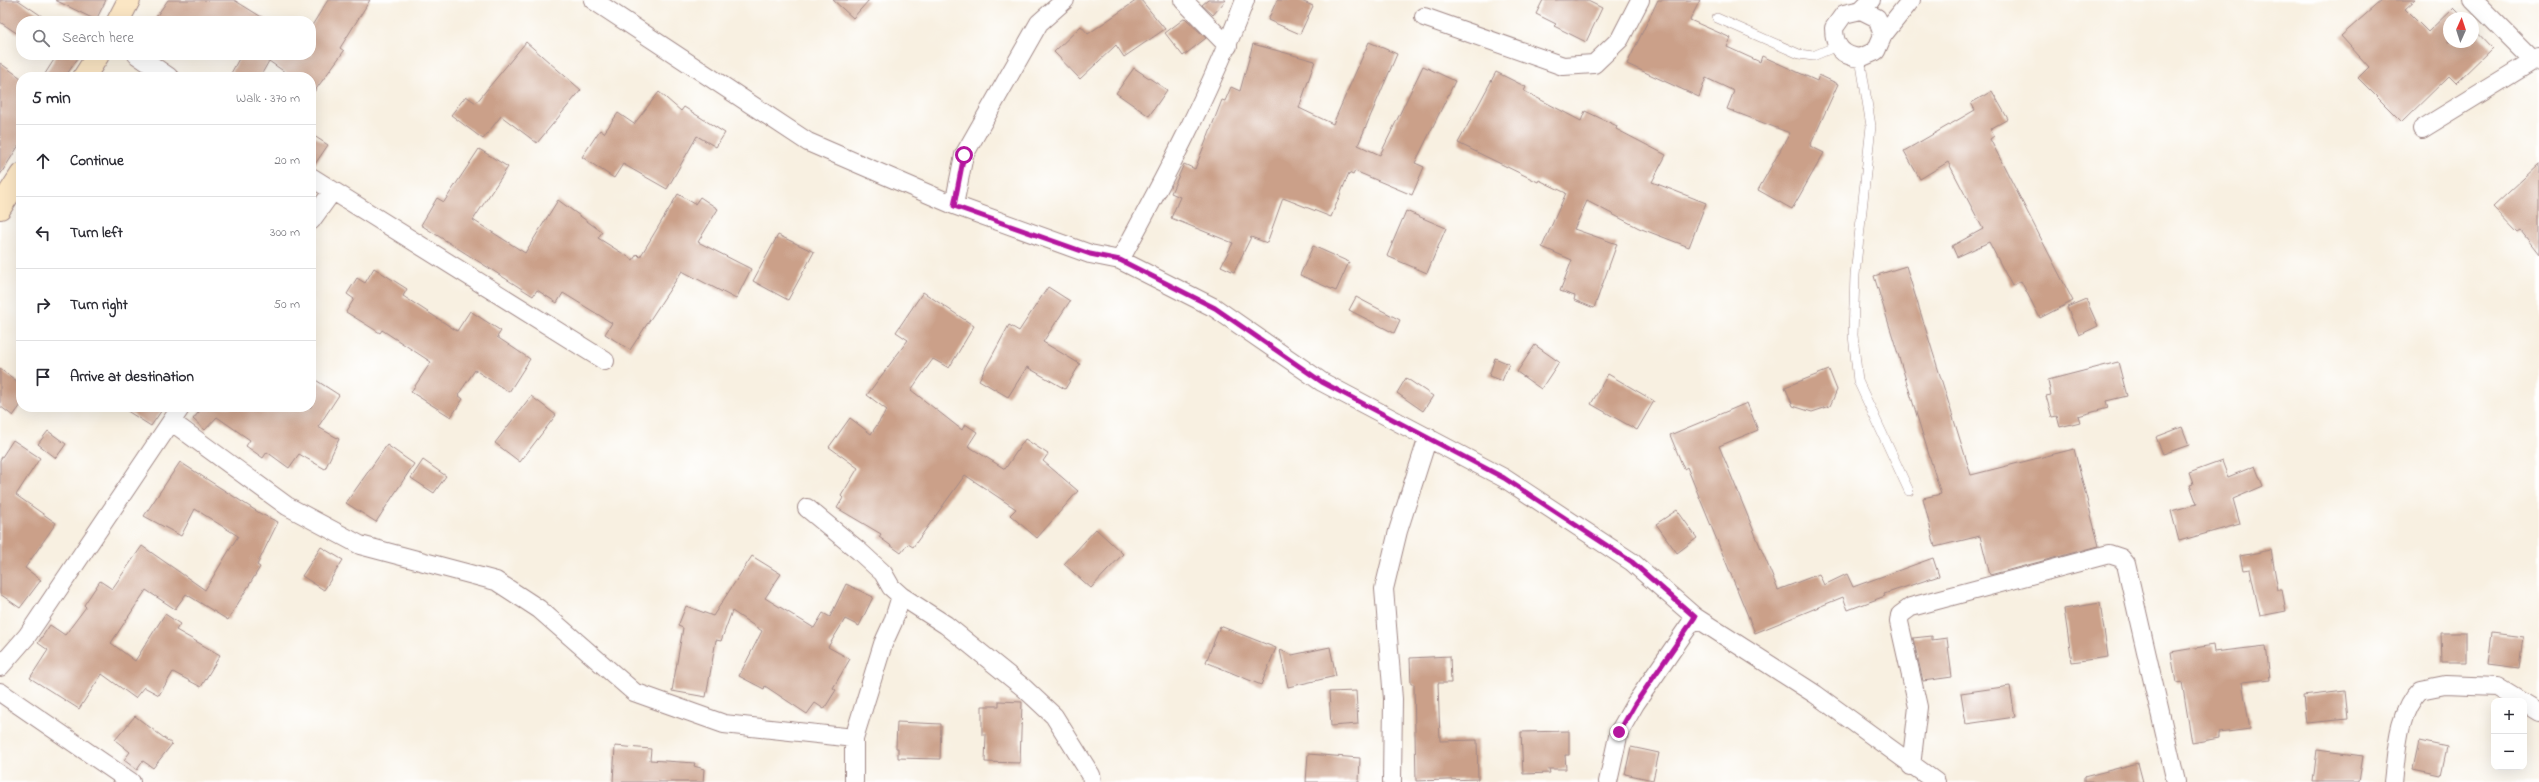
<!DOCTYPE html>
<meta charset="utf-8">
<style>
body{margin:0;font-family:"Indie Flower",sans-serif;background:#f2f2f3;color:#2b2b33}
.controls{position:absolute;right:12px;bottom:12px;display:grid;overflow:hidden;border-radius:8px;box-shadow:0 4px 16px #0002}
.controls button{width:36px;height:36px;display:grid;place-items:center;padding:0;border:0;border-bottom:1px solid #e1e1e2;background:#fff;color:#2b2b33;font:20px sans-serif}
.compass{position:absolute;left:2443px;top:12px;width:36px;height:36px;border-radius:50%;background:#fff;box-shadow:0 4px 16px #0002;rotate:3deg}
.stop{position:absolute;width:12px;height:12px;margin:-9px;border:3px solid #b5179e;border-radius:50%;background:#fff}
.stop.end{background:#b5179e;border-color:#fff;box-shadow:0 1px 4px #0008}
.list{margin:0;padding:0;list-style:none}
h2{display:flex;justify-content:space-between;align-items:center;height:52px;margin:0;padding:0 16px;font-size:17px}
h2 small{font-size:13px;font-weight:400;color:#7c7c81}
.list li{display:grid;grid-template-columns:26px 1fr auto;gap:12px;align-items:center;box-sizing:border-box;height:72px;padding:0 16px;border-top:1px solid #e1e1e2}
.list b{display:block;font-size:15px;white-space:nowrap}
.list em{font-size:13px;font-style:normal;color:#7c7c81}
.icon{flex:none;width:22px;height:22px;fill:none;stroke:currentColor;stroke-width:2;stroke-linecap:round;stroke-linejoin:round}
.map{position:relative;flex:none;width:2539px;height:782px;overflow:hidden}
.search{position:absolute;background:#fff;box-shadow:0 4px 16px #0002;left:16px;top:16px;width:300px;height:44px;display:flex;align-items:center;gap:10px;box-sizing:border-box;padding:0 14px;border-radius:16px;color:#7c7c81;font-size:15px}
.panel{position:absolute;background:#fff;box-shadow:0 4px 16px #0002;left:16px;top:72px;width:300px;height:340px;border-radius:16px}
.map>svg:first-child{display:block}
</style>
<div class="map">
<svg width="2539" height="782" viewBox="0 0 2539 782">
<rect width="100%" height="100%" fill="#fff"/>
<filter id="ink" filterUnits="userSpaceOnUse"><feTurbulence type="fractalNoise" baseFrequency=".025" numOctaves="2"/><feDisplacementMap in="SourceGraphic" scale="8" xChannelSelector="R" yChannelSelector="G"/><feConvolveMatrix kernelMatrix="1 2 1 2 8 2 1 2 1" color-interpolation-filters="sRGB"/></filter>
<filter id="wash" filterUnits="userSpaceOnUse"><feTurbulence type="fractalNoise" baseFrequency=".012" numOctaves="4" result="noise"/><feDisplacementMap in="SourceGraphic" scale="16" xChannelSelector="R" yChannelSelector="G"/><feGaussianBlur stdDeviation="0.9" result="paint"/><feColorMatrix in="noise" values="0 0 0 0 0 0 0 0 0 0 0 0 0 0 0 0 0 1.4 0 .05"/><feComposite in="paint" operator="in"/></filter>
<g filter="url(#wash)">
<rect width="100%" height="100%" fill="#f8f0e1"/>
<g id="blocks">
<path fill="#cba089" d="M0,0H18L49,21H21V36L0,22Z
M55,0H106L96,20Z
M168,0H234L268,21H153Z
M328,0H370L340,48L344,51L311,96V77H292L269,61L260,77H229L241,55H311V27Z
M833,0H869L853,18Z
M1137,0H1141L1165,29L1124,57L1116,45L1080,79L1054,52L1081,26L1088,34Z
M1208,0H1226L1213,15L1202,5Z
M1277,0H1299L1313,6L1300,34L1268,20Z
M1543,0H1586L1602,8L1586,42L1554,26L1556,24L1536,14Z
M1658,0H1700L1690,20L1731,38L1727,47L1760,62L1762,56L1817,81L1819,75L1838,84L1810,146L1824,153L1792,209L1758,190L1790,133L1727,109L1734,91L1706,78L1699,97L1627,64Z
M2382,0H2415L2405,9L2428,32L2453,8L2463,18H2449V42H2473V28L2492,48L2456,83L2449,76L2402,122L2358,78L2369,67L2341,36Z
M1185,18L1206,38L1183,56L1165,33Z
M526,42L581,90L537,143L501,116L483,139L451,115L466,96L476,103Z
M1369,42L1397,54L1358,145L1380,155L1423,66L1455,81L1415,163L1424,167L1412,195L1355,171L1353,175L1349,173L1331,217L1283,198L1267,243L1251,237L1234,272L1221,266L1233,243L1171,218L1180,197L1171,193L1184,164L1195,169L1222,100L1225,101L1231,87L1240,91L1253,44L1315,61L1299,108L1333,124Z
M57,55H80L65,77H43Z
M0,63L21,78V142L0,175Z
M1134,68L1167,90L1149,116L1116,93Z
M1496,72L1526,87L1524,91L1581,121L1585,111L1617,126L1616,129L1666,155L1652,182L1706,203L1689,247L1639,228L1587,201L1574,229L1617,244L1594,308L1574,300L1575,296L1560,291L1572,260L1542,247L1566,193L1539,180L1538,182L1458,143Z
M1992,91L2008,119L1990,129L1994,136L1990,139L2073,301L2040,318L2021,281L2012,286L1989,242L1957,257L1952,246L1983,229L1948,162L1920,179L1904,151L1975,110L1971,103Z
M659,92L681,111L684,107L725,133L716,147L697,136L667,189L623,164L614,178L582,157L600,130L604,133L618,113L634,124Z
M311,134L328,145L313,167H311Z
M479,149L508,167L473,220L525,253L558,200L602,232L598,238L633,260L637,254L640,257L678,194L695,204L700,197L718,209L698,242L751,269L736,299L682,271L630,350L605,334L612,323L563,293L557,303L537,290L533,296L421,225L437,198L444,202Z
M2539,164V254L2521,231L2518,233L2493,207Z
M1406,211L1446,228L1427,273L1387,256Z
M778,235L814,252L788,300L753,281Z
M1313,246L1349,262L1336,291L1300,275Z
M1906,266L1971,475L2074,449L2099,546L1990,575L1980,536L1935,547L1923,498L1941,494L1874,276Z
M374,268L407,289L403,296L457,331L470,311L501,331L497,337L530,359L509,392L475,370L458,395L463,399L451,417L411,392L431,362L382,330L380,333L346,312L354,299L347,294L357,278L365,283Z
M1048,287L1070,301L1043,342L1080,364L1065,389L1027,367L1008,397L979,380L1009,325L1019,331Z
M923,292L974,326L949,368L933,359L911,390L962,430L965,424L977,432L968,446L1005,469L1025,439L1048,454L1043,461L1078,491L1037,538L1010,515L1016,509L965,475L913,547L908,544L901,553L879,537L881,534L837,508L843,498L841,496L858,468L829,447L850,418L871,434L887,410L867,395L908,340L896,332Z
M1356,297L1400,320L1394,333L1349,310Z
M2086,299L2098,326L2079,335L2067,307Z
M1535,345L1559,362L1541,389L1517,372Z
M1495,358L1509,364L1502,381L1489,376Z
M2118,362L2127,396L2106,401L2108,408L2078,416L2080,422L2060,427L2057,416L2052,417L2046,396L2051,395L2048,380Z
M0,369L21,384V405L13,416L0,406Z
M1829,370L1837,390L1830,406L1812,412L1793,406L1785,387Z
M1608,374L1654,401L1637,430L1591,404Z
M311,377L339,395L318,427L339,439L325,469L299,454L289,468L267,452L263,458L246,446L250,440L217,417L205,430L193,419L203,407H311Z
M1406,378L1433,396L1423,411L1397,393Z
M531,396L556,415L520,462L495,443Z
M1747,403L1758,430L1719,446L1778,590L1819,574L1824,585L1847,574L1853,587L1933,558L1939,576L1884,594L1885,596L1848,610L1843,597L1755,633L1687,467L1684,469L1670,435Z
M121,407H164L151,426Z
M2182,427L2189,445L2163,454L2156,437Z
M48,431L66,444L56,458L38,444Z
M13,440L40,458L16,495L56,523L25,568L41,580L20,608L0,594V460Z
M387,445L414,464L376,522L346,503Z
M423,460L446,476L434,493L411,478Z
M2222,461L2228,477L2255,466L2263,486L2233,499L2240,524L2179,541L2171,511L2197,504L2190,485L2193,484L2189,473Z
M180,462L261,514L278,522L257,565L260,567L228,620L186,594L175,609L146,590L111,643L135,661L165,614L180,624L176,630L220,655L201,687L173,672L159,695L144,687L135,698L102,674L79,709L30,678L48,650L38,643L50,625L65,635L86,607L84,605L100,581L112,589L142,546L205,590L238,536L195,509L181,536L144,516Z
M1677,510L1697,538L1677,553L1656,524Z
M1096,529L1123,554L1091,588L1064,564Z
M321,547L343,560L324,590L302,576Z
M2271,550L2278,590H2282L2286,611L2260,616L2250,569L2243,570L2240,556Z
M752,556L781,574L765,598L814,628L823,613L830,617L846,584L873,597L859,626L845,619L828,647L850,659L833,688L836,690L824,709L815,703L807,714L765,686L764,689L739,676L762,631L732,611L721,641L716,640L706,697L672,691L683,628L678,626L686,606L713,616Z
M2100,603L2108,657L2072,662L2064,609Z
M1220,626L1276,648L1261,685L1206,662Z
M2441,633H2466V663H2442Z
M2492,633L2524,637L2520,668L2488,664Z
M1932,636V640L1947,638L1952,677L1923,681L1913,638Z
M2213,645L2214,652L2266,646L2270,679L2242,682L2250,729L2219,733V738L2192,743L2182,682L2176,683L2171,652Z
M1330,647L1336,676L1288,687L1280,650L1292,655Z
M1450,656L1451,683H1438L1440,741L1477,740L1478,779L1416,781L1414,684H1411L1410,658Z
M2010,686L2015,717L1966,724L1961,693Z
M1356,691L1358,724L1331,726L1329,692Z
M2345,691L2348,719L2306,723L2303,696Z
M999,701L1022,702L1020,763L985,762L986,735H982V706H999Z
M135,716L172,744L153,768L143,761L137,770L124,760L130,752L115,740Z
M897,722L941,724L940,759L898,758V748H896Z
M1569,731V755H1565L1566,769H1549L1550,773L1523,774L1521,732Z
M2419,741L2447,747L2441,775L2413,769Z
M615,746L651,749L650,760L695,763L694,766L704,769L703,782H613Z
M1631,747L1659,753L1653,780L1625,774Z
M2317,750L2363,756L2359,782H2313Z
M1308,754L1360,758L1359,782H1306Z
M2138,763L2143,782H2084V777Z"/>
</g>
</g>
<g filter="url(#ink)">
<use href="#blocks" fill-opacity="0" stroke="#a18886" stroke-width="1"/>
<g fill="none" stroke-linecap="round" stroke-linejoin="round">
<defs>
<path id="lane" d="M1717,18L1799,54L1813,56L1837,46
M1860,58L1871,126L1855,275L1853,335L1858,381L1909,491"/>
<path id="street" d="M593,0L808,142L954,205L1090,254L1120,260L1215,308L1322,382L1504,478L1632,562L1695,617L1815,694L1936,782
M1183,0L1228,46
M2473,0L2534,61
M1861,10L1877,18L1883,35L1876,51L1860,58C1842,56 1834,46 1834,28L1844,14L1861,10L1871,0
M1424,17L1563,66L1594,64L1620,39L1640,0
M1883,35L1911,0
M137,55L169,77
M2422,129L2539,57
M311,177L605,361
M954,205L964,155L1039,23L1065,0
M311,221L332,192
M1120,260C1166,176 1211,90 1245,0
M172,422L287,506L360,545L496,581L539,609L634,692L724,724L854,738
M807,508L859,551L883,573L891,587L901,596L946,625L1024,688L1054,716L1091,775L1092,782
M0,667L27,636L181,407
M0,692L131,782
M2524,703L2539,712
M1911,766L1918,707L1899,622L1900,615L1911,607L2109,554L2121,558L2126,564L2176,782
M854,782V738L883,644L893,622L901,596
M1392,782L1393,699L1384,589L1398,531L1428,437
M1608,782L1619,732L1635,704L1695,617
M2393,782C2397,751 2397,713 2420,690L2445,685L2497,687L2520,701"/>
<path id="secondary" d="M118,21L129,0
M84,77L98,55
M0,208L21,175"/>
</defs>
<use href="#lane" stroke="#a18886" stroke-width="10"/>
<use href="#street" stroke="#a18886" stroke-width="20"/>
<use href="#secondary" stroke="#a18886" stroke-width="24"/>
<use href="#lane" stroke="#fff" stroke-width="9"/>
<use href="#street" stroke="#fff" stroke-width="18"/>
<use href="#secondary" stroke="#fbe6c4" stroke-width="22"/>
</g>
</g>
<g fill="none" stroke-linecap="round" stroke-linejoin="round" filter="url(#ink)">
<path stroke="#b5179e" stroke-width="5" d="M964,155L954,206L1090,254L1120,260L1215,308L1322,382L1504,478L1632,562L1695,617L1635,704L1619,732"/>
</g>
</svg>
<div class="controls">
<button>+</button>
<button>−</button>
</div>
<svg class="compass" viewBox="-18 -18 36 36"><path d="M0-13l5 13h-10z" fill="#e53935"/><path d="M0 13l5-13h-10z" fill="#7c7c81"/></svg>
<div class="stop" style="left:964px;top:155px"></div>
<div class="stop end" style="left:1619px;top:732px"></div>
<div class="search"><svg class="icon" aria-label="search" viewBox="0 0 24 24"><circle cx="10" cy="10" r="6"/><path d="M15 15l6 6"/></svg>Search here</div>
<section class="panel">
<h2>5 min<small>Walk · 370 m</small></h2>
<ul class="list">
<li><svg class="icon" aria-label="ahead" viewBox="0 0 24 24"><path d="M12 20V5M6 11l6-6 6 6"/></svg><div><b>Continue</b></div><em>20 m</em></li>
<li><svg class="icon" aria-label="left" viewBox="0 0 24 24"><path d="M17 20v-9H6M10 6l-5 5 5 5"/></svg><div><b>Turn left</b></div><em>300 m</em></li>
<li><svg class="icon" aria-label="right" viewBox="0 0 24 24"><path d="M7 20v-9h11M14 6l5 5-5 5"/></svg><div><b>Turn right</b></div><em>50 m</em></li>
<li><svg class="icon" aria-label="arrive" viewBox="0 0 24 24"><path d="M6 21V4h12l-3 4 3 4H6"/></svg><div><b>Arrive at destination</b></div></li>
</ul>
</section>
</div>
